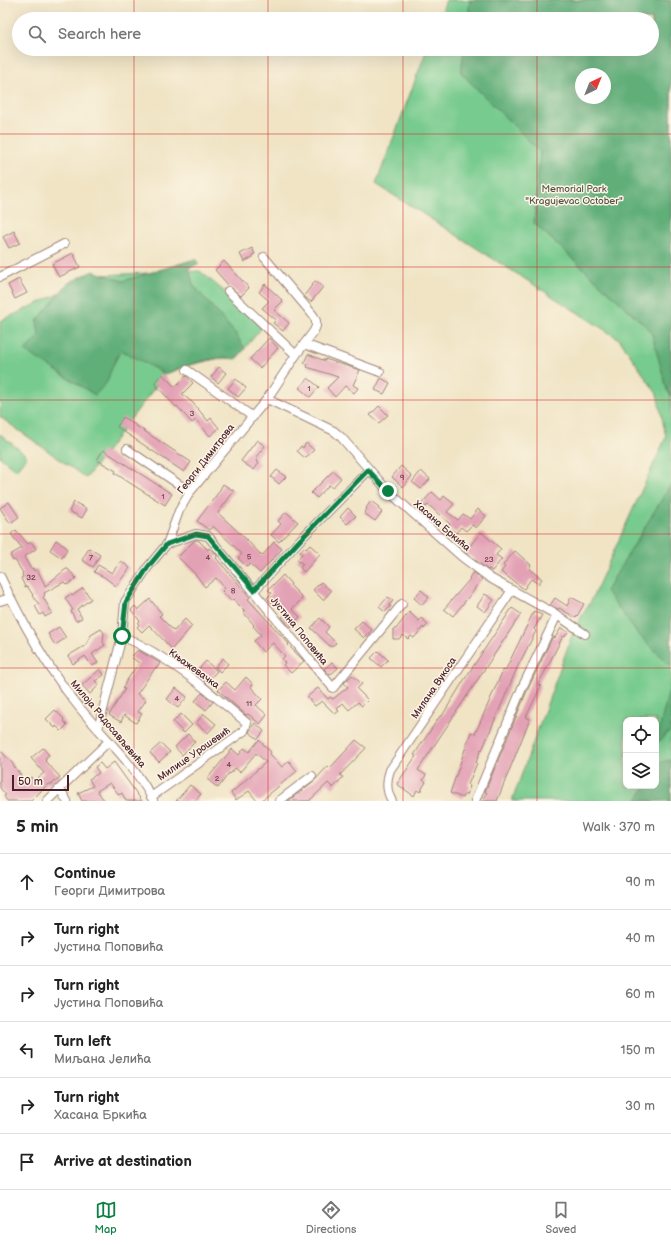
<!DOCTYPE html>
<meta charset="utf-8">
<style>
body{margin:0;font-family:"Balsamiq Sans",sans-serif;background:#f6f6f6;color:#222}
.controls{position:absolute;right:12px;bottom:12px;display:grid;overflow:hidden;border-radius:8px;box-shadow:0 4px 16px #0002}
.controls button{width:36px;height:36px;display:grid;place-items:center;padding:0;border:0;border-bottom:1px solid #e0e0e0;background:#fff;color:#222;font:20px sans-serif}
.compass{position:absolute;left:575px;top:68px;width:36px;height:36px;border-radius:50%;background:#fff;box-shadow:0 4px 16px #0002;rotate:43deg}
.scale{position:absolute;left:12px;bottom:10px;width:57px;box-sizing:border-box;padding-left:4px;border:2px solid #4a1f2b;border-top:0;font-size:11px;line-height:14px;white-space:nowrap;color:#4a1f2b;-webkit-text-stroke:3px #fcf5e5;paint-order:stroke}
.stop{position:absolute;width:12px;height:12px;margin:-9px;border:3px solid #0b8043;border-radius:50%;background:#fff}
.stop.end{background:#0b8043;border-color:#fff;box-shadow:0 1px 4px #0008}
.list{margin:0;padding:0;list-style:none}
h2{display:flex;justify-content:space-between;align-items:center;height:52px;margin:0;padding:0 16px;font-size:17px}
h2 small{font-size:13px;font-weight:400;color:#767676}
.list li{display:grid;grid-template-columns:26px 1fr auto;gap:12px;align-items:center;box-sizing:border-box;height:56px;padding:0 16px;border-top:1px solid #e0e0e0}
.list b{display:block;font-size:15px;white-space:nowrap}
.list p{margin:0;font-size:13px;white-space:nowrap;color:#767676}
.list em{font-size:13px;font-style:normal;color:#767676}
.icon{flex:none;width:22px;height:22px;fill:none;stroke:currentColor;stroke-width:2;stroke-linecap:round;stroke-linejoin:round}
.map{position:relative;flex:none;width:671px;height:801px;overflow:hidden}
.search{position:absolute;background:#fff;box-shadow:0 4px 16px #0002;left:12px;right:12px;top:12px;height:44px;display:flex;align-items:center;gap:10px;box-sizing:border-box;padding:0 14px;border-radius:22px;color:#767676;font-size:15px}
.sheet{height:388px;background:#fff}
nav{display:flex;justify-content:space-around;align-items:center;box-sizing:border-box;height:56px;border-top:1px solid #e0e0e0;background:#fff;font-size:11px;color:#767676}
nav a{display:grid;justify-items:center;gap:2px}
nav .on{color:#0b8043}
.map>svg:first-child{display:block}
</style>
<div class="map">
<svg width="671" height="801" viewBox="0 0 671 801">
<rect width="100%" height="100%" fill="#fcf5e5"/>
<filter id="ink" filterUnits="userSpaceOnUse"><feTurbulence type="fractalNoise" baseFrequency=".025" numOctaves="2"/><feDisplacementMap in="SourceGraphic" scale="8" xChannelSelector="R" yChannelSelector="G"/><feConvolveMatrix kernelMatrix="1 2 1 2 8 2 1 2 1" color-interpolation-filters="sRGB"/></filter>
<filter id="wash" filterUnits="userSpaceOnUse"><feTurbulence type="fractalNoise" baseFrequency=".012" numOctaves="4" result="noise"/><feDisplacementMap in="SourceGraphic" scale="16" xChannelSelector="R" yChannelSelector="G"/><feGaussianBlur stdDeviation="0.9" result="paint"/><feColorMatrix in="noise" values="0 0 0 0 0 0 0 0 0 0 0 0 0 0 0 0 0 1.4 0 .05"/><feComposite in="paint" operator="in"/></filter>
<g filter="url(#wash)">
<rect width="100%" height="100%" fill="#f0e4c5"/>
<path fill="#77cb8e" stroke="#60755c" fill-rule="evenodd" d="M446,0H671V801H512L575,627L591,601L666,437L657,394L619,339L376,184L427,49H652V19H439ZM581,74H605V98H581ZM626,720H656V786H626Z
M200,271L264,325L236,359L224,357L190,365L165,374L86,478L0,417V321L99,275Z
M0,434L27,456L16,470L0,457Z"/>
<path fill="#61af79" stroke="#566752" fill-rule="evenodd" d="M470,0H671V396L667,390L651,331L534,223L540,152L461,73L464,49H652V19H468ZM581,74H605V98H581Z
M195,259L199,264L189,268L193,285L235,333L245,349L236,359C212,355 187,366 165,374L121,350L112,367L107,382L95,395L25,351L39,335L37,321L68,283L93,271L123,281Z
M671,484V667L636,632L606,591Z
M671,682V730L656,744V743Z
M671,760V801H636L646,786H656V770L661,762Z"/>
<g id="blocks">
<path fill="#e3a1b5" d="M14,231L20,243L9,248L3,237Z
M252,248L255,254L252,255L253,257L244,262L240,254Z
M73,253L80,267L59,277L52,264Z
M224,261L249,288L241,296L229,286L215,270Z
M19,279L27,293L15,299L8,285Z
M315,281L323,287L311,302L304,296Z
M265,284L283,301L274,310L289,323L283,331L273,323L276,320L262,308L269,301L259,292Z
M269,338L278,348L260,368L250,359Z
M308,354L325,361V359L360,370L353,385L358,388L354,393L345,386L335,397L327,388L338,377L307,367L308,364L304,363Z
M219,367L226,373L218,383L211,377Z
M162,374L175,387L186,376L193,383L182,394L193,403L208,421L211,418L219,428L210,436L196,420L192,423L177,406L176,407L154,383Z
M308,378L319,387L310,397L299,388Z
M381,378L390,383L384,394L375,390Z
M236,379L246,388L238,397L228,388Z
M379,406L388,415L379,423L370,415Z
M123,417L191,462L184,472L117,427Z
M257,440L265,446L256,457L258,458L256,461L259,463L254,470L241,461Z
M306,443L314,450L305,458L297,451L301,446L303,448Z
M103,450L172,494L165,505L133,485L115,473L116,471L97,460Z
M401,466L412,476L403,487L392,477Z
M277,470L286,477L279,484L271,477Z
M333,471L341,478L332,488L329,485L317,498L311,493Z
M421,471L430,479L421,489L412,482Z
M223,484L234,491L218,513L245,538L262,556L274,542L282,549L260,573L250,564L247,567L238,558L242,554L213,526L209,530L197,521L218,493Z
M432,492L441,500L444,496L454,504L447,512L458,520L463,514L470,519L478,509L486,516L476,528L472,525L466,531L461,527L456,533L448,527L450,524L432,508L428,505L426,507L422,503Z
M371,501L379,507L378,509L382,512L375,521L364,513L367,509L366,508Z
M9,502L19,517L10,523L0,508Z
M74,502L87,509L82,518L69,511Z
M348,508L356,516L347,524L340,517Z
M286,512L298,522L279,542L271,535L281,524L278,521Z
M16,530L28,544L31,542L36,549L24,557L31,569L33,568L34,571L37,569L45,585L44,587L66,569H68L76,578L67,585L64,582L44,593L45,595L43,597L52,613L45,617L43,613L40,615L35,606L39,604L32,596L33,595L27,586L25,587L21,578L23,577L22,574L23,573L15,560L13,561L10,555L22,548L11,534Z
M481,532L501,549L496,555L502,559L492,571L489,569L488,570L465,552Z
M56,540L66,547V549L67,550L62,558L50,550Z
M195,540H198L208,550L209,548L216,554L217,556L216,558L250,597L248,599L289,644L288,645L304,661L291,673L283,665L285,663L282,659L285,656L273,643L263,652L254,641L261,635L253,626L254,625L243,612L245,611L233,599L231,601L222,591L225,588L216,578L205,587L196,575L178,557Z
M310,545L320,554L304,572L300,568L303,564L297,560L302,554L300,552L304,547L306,549Z
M89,548L100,555L93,567L82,560Z
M515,551L531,565L529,569L542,579L538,584L531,579L524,589L501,572L505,567L503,565Z
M121,561L130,568L116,586L104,577L94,572L98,565L112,573Z
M473,572L482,579L474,589H475L453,616L444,609L470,579L469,578Z
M283,575L291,584L290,585L303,598L292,609L300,617L290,627L282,617L286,614L273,601L272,603L267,598L272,593L268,590Z
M321,582L331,591L323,600L313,590Z
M83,588L91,599L77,609L82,618L76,621L71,611L73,610L65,598L71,594L72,596Z
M421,590L429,597L422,605L414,598Z
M485,594L494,600L485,612L477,606Z
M388,597L393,601L389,605L391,606L385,612L379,607Z
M571,597L584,604L576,618L559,608L558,609L550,605L555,598L567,606Z
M150,599L162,614L159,616L174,631L185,619L192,626L172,649L149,625L142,632L137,627L139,625L138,623L140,621L131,610L135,606L138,610Z
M512,608L521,614L418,770L426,775L423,780L426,782L420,792L417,790L414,796L397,784L416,756L414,755L440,716H442L466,677Z
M534,611L542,615L534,629L536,631L517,668L482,750L481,749L476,763H477L468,785L470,786L467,795L465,794L463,798L450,793L471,732L475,734L503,670L505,671Z
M409,612L419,621L421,618L428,624L424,629L423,627L414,638L411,636L408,639L403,635L399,639H393V629H396Z
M320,618L329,627L325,632L336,643L331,647L311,628Z
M362,621L372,630L364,638L354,629Z
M59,627L66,638L55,645L48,634Z
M561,628L568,632L564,637L563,636L538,685L541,686L526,717L530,719L497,801H483L487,793L485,792L486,789L527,691L553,636L555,638Z
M101,629L104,633L103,642L105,645L92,654L98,663L92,666L85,656L73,664L68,656L86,645L91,635Z
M138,650L160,663L157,668L156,667L137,694L146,700L138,712L142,714L136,723L124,715L121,722L109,715L125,689L123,688L127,680L139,663L131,657Z
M378,651L388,660L381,667L371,658Z
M223,658L228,664L220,672L215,667Z
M206,661L217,671L207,682L196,672Z
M332,662L338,668L330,675L324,669Z
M100,669L104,675L95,681L99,685L90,694L82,685Z
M352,675L362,684L357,689L368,700L362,706L358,702L349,710L343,703L337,709L339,711L335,714L322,701L315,706L307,697L318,688L328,699L330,697L333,699L348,687L344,683Z
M246,677L253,684L251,687L262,699L256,705L267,715L260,724L248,714L246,715L218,690L226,682L235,690Z
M176,688L187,697L178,708L167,699Z
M202,693L213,702L206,710L195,701Z
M55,710L64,719L63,720L67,725L61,731L56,726L55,728L46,719Z
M181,714L192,725L184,733L173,722Z
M204,714L216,724L208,733L196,723Z
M255,723L264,731L258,739L249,732Z
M188,734L195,742L182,755L175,747Z
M259,740L271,752L270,754L282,767L289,761L297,771L261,801H257L249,791L236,800L231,793L266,762L256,753L240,772L235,768L230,774L229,773L218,788L207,779L232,749L239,755L244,748L249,752Z
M356,740L366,748L340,775L343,777L333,788L328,783L309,801H288L315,780L328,766L330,768Z
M161,743L170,752L159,762L150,753Z
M43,748L49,755L45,758L46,760L45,761L60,777L52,784H48L31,801H7L4,796L6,795L0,788V750L13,764V765L26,782L31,777L34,781L44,773L31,758Z
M114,762L142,801H126L122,793L119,795L110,783L97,791L105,801H82L78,793L93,786L89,779L99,773L95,767L100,763L105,769Z
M190,785L201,794L195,801H176Z"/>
</g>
</g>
<g filter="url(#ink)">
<use href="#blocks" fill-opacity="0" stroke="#9d8278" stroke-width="1"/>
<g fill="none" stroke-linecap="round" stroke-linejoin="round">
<defs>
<path id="minor" d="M0,277L64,244
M228,291L296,355
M304,344L380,372
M187,370L253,417
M267,399L334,431L341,437L388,491L461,556L490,578L557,615L585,634
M127,449L190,492
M167,544L196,534L208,536L333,688L402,604
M0,576C20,618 43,661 72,698C98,733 133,761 153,800
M254,591L300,540L369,470
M0,601L10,598
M122,636C168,656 209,691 247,723L244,731L151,797
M98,729L122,636L125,602L148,567L167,544L179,511L190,492L267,399L296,355L314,331L316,326V321L313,315L264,257
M60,789L67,801
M47,801L109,741
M279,801L312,776
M392,801C386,791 386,781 390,770L512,590
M475,801L522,688L557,615"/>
</defs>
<use href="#minor" stroke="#9d8278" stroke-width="10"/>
<use href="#minor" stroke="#fff" stroke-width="8"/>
</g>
</g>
<g fill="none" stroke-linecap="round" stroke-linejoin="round" filter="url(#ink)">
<path stroke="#0b8043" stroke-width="5" d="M122,636L126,602L148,567L167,544L196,534L208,536L254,590L300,540L368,470L388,491"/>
</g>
<path fill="none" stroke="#d62828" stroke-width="1" stroke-opacity="0.55" d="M134,0V19M268,0V19M403,0V19M537,0V19M134,49V801M268,49V801M403,49V801M537,49V801M0,134H671M0,267H671M0,400H671M0,534H671M0,668H671"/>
<g text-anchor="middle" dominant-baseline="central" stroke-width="3" stroke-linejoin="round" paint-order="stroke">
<g font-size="8" fill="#70404e">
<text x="309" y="388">1</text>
<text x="192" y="413">3</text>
<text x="402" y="477">9</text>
<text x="163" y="496">1</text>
<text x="249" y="556">5</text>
<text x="91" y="557">7</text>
<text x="208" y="557">4</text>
<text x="489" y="559">23</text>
<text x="31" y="577">32</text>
<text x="233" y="590">8</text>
<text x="177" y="698">4</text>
<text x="249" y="703">11</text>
<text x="229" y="764">4</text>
<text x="217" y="778">2</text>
</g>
<g font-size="10" fill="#585349" stroke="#fcf5e5">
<text x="574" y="189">Memorial Park<tspan x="574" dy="12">"Kragujevac October"</tspan></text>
</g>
<g font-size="10" fill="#4a1f2b" stroke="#fcf5e5">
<text transform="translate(206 459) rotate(-52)">Георги Димитрова</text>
<text transform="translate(442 526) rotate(41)">Хасана Бркића</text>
<text transform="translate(299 631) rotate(51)">Јустина Поповића</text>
<text transform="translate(194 669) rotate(36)">Књажевачка</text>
<text transform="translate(434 688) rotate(-56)">Милана Вукоса</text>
<text transform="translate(108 724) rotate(50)">Милоја Радосављевића</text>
<text transform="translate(194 754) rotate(-35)">Милице Урошевић</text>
</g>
</g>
</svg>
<div class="controls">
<button><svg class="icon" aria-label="locate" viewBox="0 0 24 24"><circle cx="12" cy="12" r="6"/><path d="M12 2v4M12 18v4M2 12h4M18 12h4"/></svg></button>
<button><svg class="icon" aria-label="layers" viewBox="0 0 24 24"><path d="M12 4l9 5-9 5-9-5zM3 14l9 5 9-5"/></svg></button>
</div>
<svg class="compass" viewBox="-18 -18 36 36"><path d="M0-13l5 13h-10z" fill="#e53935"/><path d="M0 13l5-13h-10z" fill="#767676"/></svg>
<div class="scale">50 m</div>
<div class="stop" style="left:122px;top:636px"></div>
<div class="stop end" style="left:388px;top:491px"></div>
<div class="search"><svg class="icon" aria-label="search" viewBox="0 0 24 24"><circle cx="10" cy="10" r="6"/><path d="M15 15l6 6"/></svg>Search here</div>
</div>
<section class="sheet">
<h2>5 min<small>Walk · 370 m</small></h2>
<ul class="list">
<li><svg class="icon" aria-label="ahead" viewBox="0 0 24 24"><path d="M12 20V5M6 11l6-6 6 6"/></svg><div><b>Continue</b><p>Георги Димитрова</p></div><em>90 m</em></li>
<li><svg class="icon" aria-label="right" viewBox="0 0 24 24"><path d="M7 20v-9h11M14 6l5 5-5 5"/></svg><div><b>Turn right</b><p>Јустина Поповића</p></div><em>40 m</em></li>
<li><svg class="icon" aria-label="right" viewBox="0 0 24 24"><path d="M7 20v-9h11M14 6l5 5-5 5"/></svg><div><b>Turn right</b><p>Јустина Поповића</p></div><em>60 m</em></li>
<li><svg class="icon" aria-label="left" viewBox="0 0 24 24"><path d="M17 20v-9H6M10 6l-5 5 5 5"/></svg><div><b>Turn left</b><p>Миљана Јелића</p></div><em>150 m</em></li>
<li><svg class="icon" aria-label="right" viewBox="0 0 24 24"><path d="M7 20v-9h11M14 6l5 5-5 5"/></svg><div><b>Turn right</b><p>Хасана Бркића</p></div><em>30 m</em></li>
<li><svg class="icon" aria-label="arrive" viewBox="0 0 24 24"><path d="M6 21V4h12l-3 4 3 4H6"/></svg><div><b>Arrive at destination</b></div></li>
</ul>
</section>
<nav>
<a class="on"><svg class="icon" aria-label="map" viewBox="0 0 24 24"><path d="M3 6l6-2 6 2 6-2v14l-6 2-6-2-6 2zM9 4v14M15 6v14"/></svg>Map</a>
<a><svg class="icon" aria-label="directions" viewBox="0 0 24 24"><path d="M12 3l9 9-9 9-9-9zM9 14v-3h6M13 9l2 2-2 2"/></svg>Directions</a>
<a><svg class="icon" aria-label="saved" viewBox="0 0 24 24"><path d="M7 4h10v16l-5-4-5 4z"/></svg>Saved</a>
</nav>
